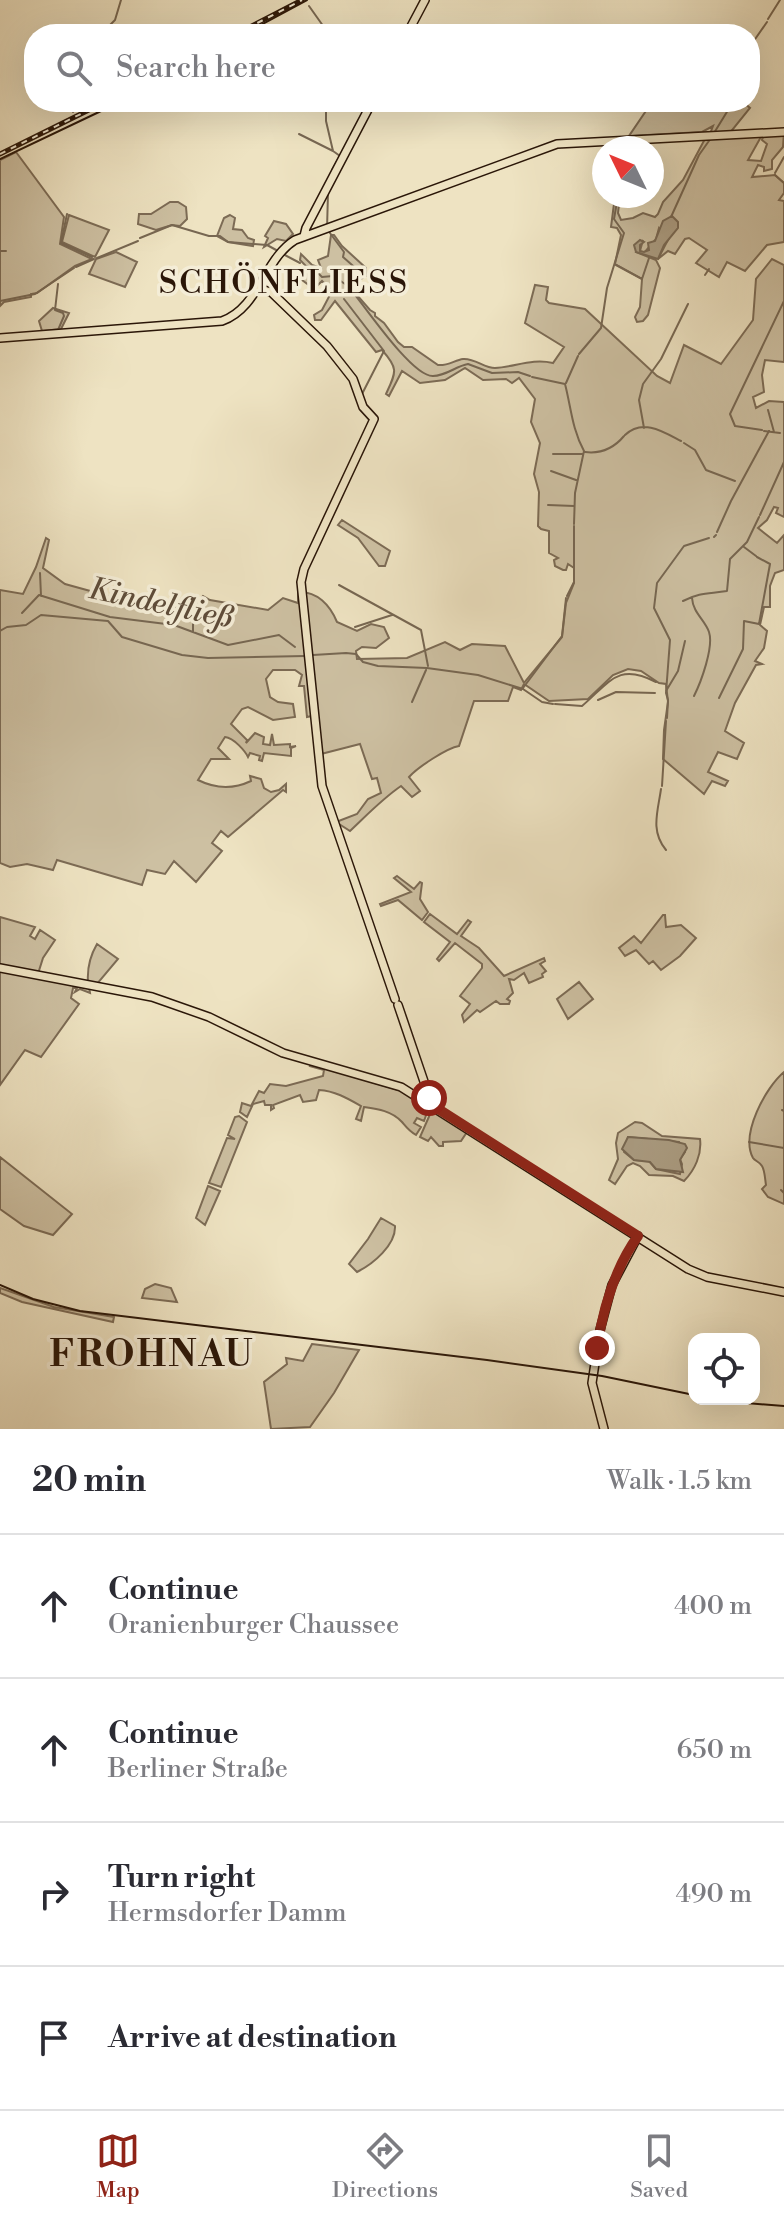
<!DOCTYPE html>
<meta charset="utf-8">
<style>
body{margin:0;font-family:"Libre Bodoni",serif;background:#f2f2f3;color:#2b2b33}
.controls{position:absolute;right:24px;bottom:24px;display:grid;overflow:hidden;border-radius:16px;box-shadow:0 8px 32px #0002}
.controls button{width:72px;height:72px;display:grid;place-items:center;padding:0;border:0;border-bottom:2px solid #e1e1e2;background:#fff;color:#2b2b33;font:40px sans-serif}
.compass{position:absolute;left:592px;top:136px;width:72px;height:72px;border-radius:50%;background:#fff;box-shadow:0 8px 32px #0002;rotate:313deg}
.stop{position:absolute;width:24px;height:24px;margin:-18px;border:6px solid #8f2418;border-radius:50%;background:#fff}
.stop.end{background:#8f2418;border-color:#fff;box-shadow:0 2px 8px #0008}
.list{margin:0;padding:0;list-style:none}
h2{display:flex;justify-content:space-between;align-items:center;height:104px;margin:0;padding:0 32px;font-size:34px}
h2 small{font-size:26px;font-weight:400;color:#7c7c81}
.list li{display:grid;grid-template-columns:52px 1fr auto;gap:24px;align-items:center;box-sizing:border-box;height:144px;padding:0 32px;border-top:2px solid #e1e1e2}
.list b{display:block;font-size:30px;white-space:nowrap}
.list p{margin:0;font-size:26px;white-space:nowrap;color:#7c7c81}
.list em{font-size:26px;font-style:normal;color:#7c7c81}
.icon{flex:none;width:44px;height:44px;fill:none;stroke:currentColor;stroke-width:2;stroke-linecap:round;stroke-linejoin:round}
.map{position:relative;flex:none;width:784px;height:1429px;overflow:hidden}
.search{position:absolute;background:#fff;box-shadow:0 8px 32px #0002;left:24px;right:24px;top:24px;height:88px;display:flex;align-items:center;gap:20px;box-sizing:border-box;padding:0 28px;border-radius:32px;color:#7c7c81;font-size:30px}
.sheet{height:680px;background:#fff}
nav{display:flex;justify-content:space-around;align-items:center;box-sizing:border-box;height:112px;border-top:2px solid #e1e1e2;background:#fff;font-size:22px;color:#7c7c81}
nav a{display:grid;justify-items:center;gap:4px}
nav .on{color:#8f2418}
.map>svg:first-child{display:block}
</style>
<div class="map">
<svg width="784" height="1429" viewBox="0 0 784 1429">
<rect width="100%" height="100%" fill="#eee3c2"/>
<filter id="stains"><feTurbulence type="fractalNoise" baseFrequency=".0025" numOctaves="4"/><feColorMatrix values="0 0 0 0 .2 0 0 0 0 .09 0 0 0 0 .02 0 0 0 .5 -.17"/></filter>
<radialGradient id="worn" r=".72"><stop offset=".6" stop-color="#630" stop-opacity="0"/><stop offset="1" stop-color="#630" stop-opacity=".3"/></radialGradient>
<path fill="#cdc0a2" stroke="#7c6b55" stroke-width="2" fill-rule="evenodd" d="M652,102H743L750,108L729,134H710L713,126L702,132L629,136Z
M784,132L783,147L772,160V169L764,171V167L758,165L752,177L775,175L784,183V193L779,200L784,201V242L767,245L745,271L727,262L719,277L696,263L707,250L689,238L685,239L675,254L668,251L658,259L669,238L659,228L656,239L644,253L640,251L643,240L636,252L656,260L660,268L648,315L643,321L637,322L635,317L640,307L642,279L615,264L621,235L617,228L611,227L615,196H620L618,213L621,220L633,218L643,213L655,217L658,214L663,202L683,180L706,137L762,135L748,160L761,161L767,144L762,140L764,134Z
M16,152L64,217L60,244L92,259L75,266L37,293L31,294V297L4,302L0,306V160Z
M170,202H178L186,207L187,219L180,226L172,225L156,230L138,224L139,214H151Z
M69,215L109,230L95,257L62,242Z
M230,215L235,218L233,229L242,230L248,238L254,240L253,246L228,242L217,236L224,218Z
M274,221L286,224L293,234L286,241L277,239L264,247L268,238L265,236Z
M331,235H334L342,246L366,268V276L349,286L370,310L375,313V316L384,323L398,342L404,347H412L438,365C448,366 455,360 463,359C475,358 484,368 495,368C515,367 532,358 553,363L564,347L525,323L535,285L548,287L546,300L549,303L585,309L657,376L670,383L684,345L721,364L753,320L756,279L772,259L784,265V362L765,360L762,375L764,392L753,397L756,408L769,401L784,402V517L776,513L778,508L774,507L767,520L758,528L777,543L784,535V570L775,573L770,586V607H764L760,625L767,631L764,648L755,661L762,664L756,665L735,703L725,731L744,743L737,759L718,752L708,772L728,781L725,786L712,781L704,794L663,759L664,730L668,702L666,684L659,683L641,671L628,669L613,675L588,699L549,701L524,684L521,690L513,687L508,701H474L459,746C447,748 418,767 409,777L420,791L412,797L401,786C382,799 367,815 350,831L336,822L357,814L368,799L381,793L377,778L372,779L360,744L321,754L312,716L307,717L304,686H299L302,675L295,670H273L266,679L270,697L278,702L293,704L295,717L273,720L248,707L242,709L231,724L247,740L246,743L255,733L264,737L263,744L270,745L272,734L274,745L290,744V747L296,746L291,748V756L264,753L262,761L259,760L260,756L250,753L248,757C245,751 234,738 225,737L218,748L229,759H211L198,780C216,789 234,789 251,781L250,776L261,779L264,788L271,792L279,790L286,784V792L283,790L228,837L221,831L212,843L222,851L196,882L174,861L165,874L147,870L142,885L57,860L53,870L27,864L10,867L0,863V590L23,594L36,567L46,538L49,540L43,568L65,584L141,605C152,603 167,601 176,607C187,613 176,611 189,612L203,596L210,600L268,610L283,598L298,603V592C317,591 330,605 337,622L357,631L371,624L384,627L389,638L376,648L362,647L356,651L357,659L407,658L445,642L460,650L472,644L505,646L524,683L562,637L566,603L574,583V568L568,564L566,570H563L555,566L554,560L558,558L549,553V531L541,529L538,526L539,492L534,474L540,443L531,422L535,399L519,378L512,383L506,379L483,380L465,368L445,380L420,383L402,371L389,396L386,394C396,372 399,369 382,350L376,352L335,301L321,320H315L314,315L322,310L332,291L322,281L314,289L294,274L306,266L300,260L301,254L312,265L321,268L318,260L328,256Z
M116,252L137,262L125,287L89,274L96,259Z
M53,308L69,313L61,329L42,331L39,321Z
M342,520L390,551L385,566H379L358,538L338,525Z
M397,876L414,889L420,882L422,883L420,899L428,912L422,920L398,900L381,906L380,904L411,892L394,878Z
M430,914L457,934L468,920L471,922L461,936L479,948L504,976L544,958L545,961L540,964L546,971L542,974L543,977L529,983L524,973L514,980L509,979L513,993L507,999L510,1001L509,1004H500L496,1001L480,1012L477,1010L464,1022L462,1015L470,1004L460,996L482,968V964L455,943L439,961L437,959L450,942L424,922Z
M663,915H665L666,927L681,925L696,938L680,956L661,970L653,961L649,964L636,950L625,956L619,948L634,936L641,943Z
M0,917L35,927L30,936L35,939L40,930L55,940L43,958L37,977L89,987L90,993L80,989L75,992L77,988H73L71,998L79,1004L41,1057L25,1050L0,1085Z
M97,944L118,959L97,984L88,982C87,968 90,956 97,944Z
M579,982L593,999L568,1019L557,999Z
M311,1064L405,1092L429,1107L424,1121L417,1118L414,1123L421,1127L416,1135C409,1131 407,1128 402,1122C392,1111 378,1109 364,1107L361,1121L356,1119L361,1106C347,1098 335,1091 319,1090L316,1100L303,1102L300,1095L273,1105L274,1108L271,1110V1105H265L264,1101L253,1104L247,1117L240,1112L242,1103L251,1106L259,1091L264,1093L270,1084L286,1086L323,1076L324,1070L310,1066Z
M784,1072V1204L768,1197L762,1189L766,1185C765,1180 765,1171 762,1166C760,1162 755,1161 753,1158C740,1134 766,1087 784,1072Z
M436,1111L467,1132L461,1141L443,1142V1146H439L431,1137L428,1141L420,1137L431,1112Z
M239,1116L247,1122L221,1187L209,1183L227,1138L235,1139L228,1135L235,1117Z
M635,1122L642,1123L662,1136L700,1139C702,1154 695,1170 684,1181L673,1176L649,1175L640,1166L633,1163L627,1166L615,1184L609,1180L618,1159L616,1143L618,1133ZM628,1137L679,1142L685,1152L680,1159L682,1164L680,1174L656,1169L649,1161L634,1160L624,1152Z
M0,1157L72,1214L53,1235L24,1226L0,1209Z
M208,1186L220,1191L205,1225L196,1218Z
M381,1218L395,1226C396,1245 373,1264 357,1272L349,1264L368,1239Z
M155,1284L171,1288L177,1302L142,1298L145,1289Z
M0,1288L54,1307L114,1317L113,1322L22,1302L0,1293Z
M312,1344L359,1350L334,1393L310,1427L271,1429L264,1382L287,1364L286,1358L303,1361Z"/>
<path fill="#ab9d83" stroke="#776752" stroke-width="2" d="M672,216L678,222V228L664,245L658,259L636,252L634,245L640,240L644,242L640,245V251L644,252L649,250L648,243L655,241L663,221Z
M628,1137L669,1140L685,1144L687,1148L680,1160L683,1172L656,1169L650,1162L634,1160L622,1149Z"/>
<g fill="none" stroke-linecap="round" stroke-linejoin="round">
<path stroke="#776752" stroke-width="2" d="M309,6L326,30L327,34
M768,19L780,0
M110,34L109,26L115,20L121,0
M751,45L767,22
M326,102V121L333,151L340,156L332,170
M73,112L75,102
M714,133L733,102
M299,134L333,151
M775,173L784,157
M775,175L784,183
M328,193L327,229L344,252L343,257L360,272L348,286
M67,214L61,243L92,257
M671,217L699,155L711,138
M140,238L172,225L209,236H220L228,242L267,245L278,251
M0,251H6
M283,254L300,263
M97,258L138,241
M616,265L642,279L649,258
M306,266L314,269L322,277L333,276L348,286
M76,267L94,259
M705,275L709,269
M58,284L55,310L63,313L64,316L58,330
M349,287C364,305 412,377 433,376C446,376 456,366 468,364L492,373L518,372L530,376
M344,299L384,351L361,396
M0,301L35,294L74,268
M579,354L601,328L607,288L624,233L614,219L618,196
M532,377L565,384
M566,383L578,356
M565,384C571,407 572,429 584,451
M768,410L774,432
M644,428L639,400L643,384L661,359L688,304
M762,430L735,426L730,414L784,301
M764,431L780,433
M625,435C643,418 664,432 681,441
M684,443L695,450L706,470L735,481
M585,452C601,454 614,448 624,436
M553,454H582
M551,471L576,480
M548,505L574,506
M760,515L784,462
M574,524L575,493L584,451
M717,532L731,501L769,431
M714,537L716,535
M744,547L756,556
M40,573L41,596
M339,585L421,630L428,666
M567,596L574,582V526
M692,598C693,613 705,620 709,632C714,647 701,682 694,696
M683,601C701,592 708,594 727,591L730,559L747,542L759,517
M22,613L39,595L110,617L174,625L228,645L279,635L295,647
M355,627L392,615
M0,631L7,627L26,625L41,615L108,621L122,637L182,655L208,658L305,656
M193,632V621
M313,655L346,653L356,654L363,662L378,666L427,668L478,675L523,689L542,702L553,704
M523,688L562,636L566,598
M666,691L678,671L685,641
M719,698L743,649L744,621L759,624L770,564L757,557
M598,700L616,692L655,693
M412,702L426,670
M555,704L582,706C610,682 618,662 656,682
M667,718L668,700L666,693L670,640L654,608L657,583L684,546L709,538
M662,786L666,721
M661,789C658,811 650,831 666,850
M782,1110L784,1111
M749,1142L784,1148
M781,1190L784,1193"/>
<defs>
<path id="major" d="M407,34L425,0
M304,236L306,228L372,102
M257,288L271,292L327,346L353,379L363,407L374,419L304,569L301,582L322,786L395,999
M0,338L222,321C259,308 264,259 295,240L557,144L784,132
M0,968L152,997L209,1017L283,1053L401,1087L688,1269L707,1277L784,1292
M398,1005L432,1105
M604,1429L592,1383L600,1330L612,1285L638,1236"/>
</defs>
<use href="#major" stroke="#2a1608" stroke-width="10"/>
<use href="#major" stroke="#eee3c2" stroke-width="7"/>
<path stroke="#2a1608" stroke-width="2" d="M244,34L307,0
M0,159L120,102
M0,1285L33,1299L80,1311L487,1360L602,1376L694,1395
M697,1399L784,1406"/>
<defs>
<path id="rail" d="M236,34L302,0
M0,154L105,102"/>
</defs>
<use href="#rail" stroke="#2a1608" stroke-width="5"/>
<use href="#rail" stroke="#f4edd7" stroke-width="2" stroke-dasharray="6" stroke-linecap="butt"/>
</g>
<g fill="none" stroke-linecap="round" stroke-linejoin="round">
<path stroke="#8f2418" stroke-width="10" d="M429,1098V1095L432,1105L638,1236C614,1269 603,1309 597,1348"/>
</g>
<g text-anchor="middle" dominant-baseline="central" stroke-width="7" stroke-linejoin="round" paint-order="stroke">
<g font-size="30" font-style="italic" fill="#5e4c39" stroke="#f4edd7">
<text transform="translate(161 604) rotate(12)">Kindelfließ</text>
</g>
<g font-size="32" letter-spacing="2" fill="#2a1608" stroke="#f4edd7">
<text x="284" y="283">SCHÖNFLIESS</text>
</g>
<g font-size="36" font-weight="bold" letter-spacing="2" fill="#2a1608" stroke="#f4edd7">
<text x="152" y="1355">FROHNAU</text>
</g>
</g>
<rect width="100%" height="100%" filter="url(#stains)"/>
<rect width="100%" height="100%" fill="url(#worn)"/>
</svg>
<div class="controls">
<button><svg class="icon" aria-label="locate" viewBox="0 0 24 24"><circle cx="12" cy="12" r="6"/><path d="M12 2v4M12 18v4M2 12h4M18 12h4"/></svg></button>
</div>
<svg class="compass" viewBox="-18 -18 36 36"><path d="M0-13l5 13h-10z" fill="#e53935"/><path d="M0 13l5-13h-10z" fill="#7c7c81"/></svg>
<div class="stop" style="left:429px;top:1098px"></div>
<div class="stop end" style="left:597px;top:1348px"></div>
<div class="search"><svg class="icon" aria-label="search" viewBox="0 0 24 24"><circle cx="10" cy="10" r="6"/><path d="M15 15l6 6"/></svg>Search here</div>
</div>
<section class="sheet">
<h2>20 min<small>Walk · 1.5 km</small></h2>
<ul class="list">
<li><svg class="icon" aria-label="ahead" viewBox="0 0 24 24"><path d="M12 20V5M6 11l6-6 6 6"/></svg><div><b>Continue</b><p>Oranienburger Chaussee</p></div><em>400 m</em></li>
<li><svg class="icon" aria-label="ahead" viewBox="0 0 24 24"><path d="M12 20V5M6 11l6-6 6 6"/></svg><div><b>Continue</b><p>Berliner Straße</p></div><em>650 m</em></li>
<li><svg class="icon" aria-label="right" viewBox="0 0 24 24"><path d="M7 20v-9h11M14 6l5 5-5 5"/></svg><div><b>Turn right</b><p>Hermsdorfer Damm</p></div><em>490 m</em></li>
<li><svg class="icon" aria-label="arrive" viewBox="0 0 24 24"><path d="M6 21V4h12l-3 4 3 4H6"/></svg><div><b>Arrive at destination</b></div></li>
</ul>
</section>
<nav>
<a class="on"><svg class="icon" aria-label="map" viewBox="0 0 24 24"><path d="M3 6l6-2 6 2 6-2v14l-6 2-6-2-6 2zM9 4v14M15 6v14"/></svg>Map</a>
<a><svg class="icon" aria-label="directions" viewBox="0 0 24 24"><path d="M12 3l9 9-9 9-9-9zM9 14v-3h6M13 9l2 2-2 2"/></svg>Directions</a>
<a><svg class="icon" aria-label="saved" viewBox="0 0 24 24"><path d="M7 4h10v16l-5-4-5 4z"/></svg>Saved</a>
</nav>
